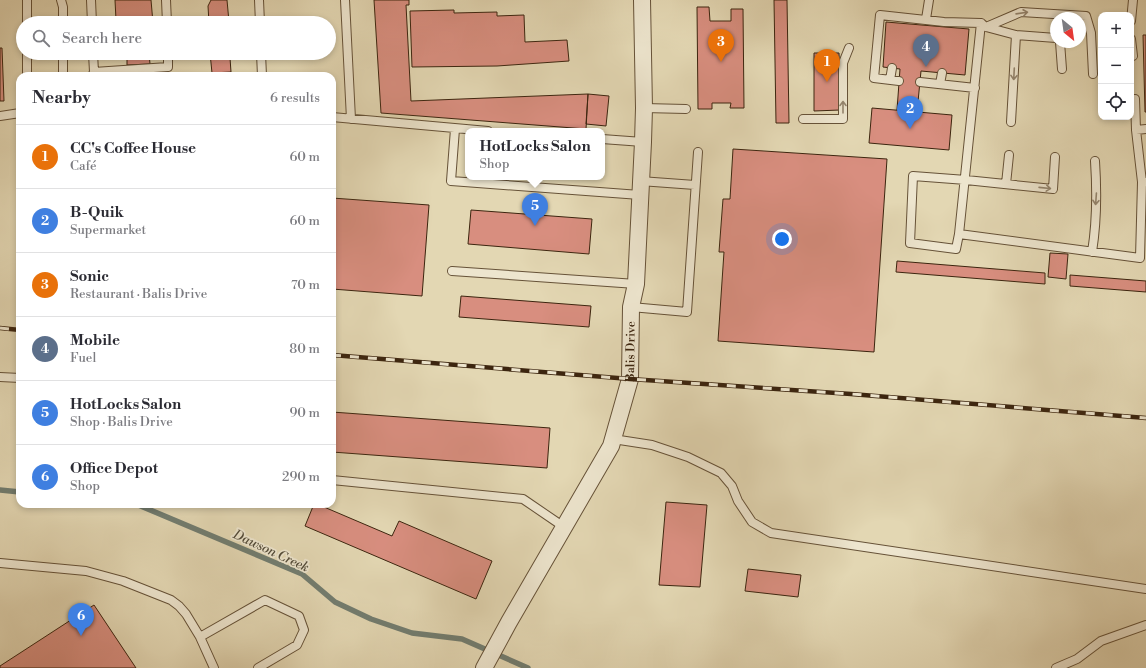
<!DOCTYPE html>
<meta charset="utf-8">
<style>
body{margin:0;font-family:"Libre Bodoni",serif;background:#f7f7f7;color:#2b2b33}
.controls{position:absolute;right:12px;top:12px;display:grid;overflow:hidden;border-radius:8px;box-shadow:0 2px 6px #0003}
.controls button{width:36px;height:36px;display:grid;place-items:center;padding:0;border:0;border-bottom:1px solid #e1e1e2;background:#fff;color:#2b2b33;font:20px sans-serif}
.compass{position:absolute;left:1050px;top:12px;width:36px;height:36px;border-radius:50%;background:#fff;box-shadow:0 2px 6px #0003;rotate:151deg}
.you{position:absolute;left:782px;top:239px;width:14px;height:14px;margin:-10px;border:3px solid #fff;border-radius:50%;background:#1a73e8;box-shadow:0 0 0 6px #1a73e833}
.badge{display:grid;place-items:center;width:26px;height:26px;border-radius:50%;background:#8f2418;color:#fff;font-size:13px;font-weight:700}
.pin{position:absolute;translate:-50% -33px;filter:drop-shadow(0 1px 2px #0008)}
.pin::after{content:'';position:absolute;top:21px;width:14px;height:12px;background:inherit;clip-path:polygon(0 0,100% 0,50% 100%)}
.popup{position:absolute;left:465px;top:128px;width:140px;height:52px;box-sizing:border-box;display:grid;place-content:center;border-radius:8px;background:#fff;filter:drop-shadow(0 1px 3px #0005);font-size:13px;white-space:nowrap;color:#7c7c81}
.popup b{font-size:15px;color:#2b2b33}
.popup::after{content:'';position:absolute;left:50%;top:100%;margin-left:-8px;border:8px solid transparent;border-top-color:#fff}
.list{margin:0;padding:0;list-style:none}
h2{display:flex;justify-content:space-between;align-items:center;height:52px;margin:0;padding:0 16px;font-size:17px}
h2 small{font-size:13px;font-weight:400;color:#7c7c81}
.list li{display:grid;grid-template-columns:26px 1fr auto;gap:12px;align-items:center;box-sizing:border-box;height:64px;padding:0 16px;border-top:1px solid #e1e1e2}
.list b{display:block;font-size:15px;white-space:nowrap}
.list p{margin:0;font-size:13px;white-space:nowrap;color:#7c7c81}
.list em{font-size:13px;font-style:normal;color:#7c7c81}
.icon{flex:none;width:22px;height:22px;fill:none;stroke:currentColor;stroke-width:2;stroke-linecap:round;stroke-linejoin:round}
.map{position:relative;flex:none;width:1146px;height:668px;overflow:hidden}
.search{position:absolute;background:#fff;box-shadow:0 2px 6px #0003;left:16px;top:16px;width:320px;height:44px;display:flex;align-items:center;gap:10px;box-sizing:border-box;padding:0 14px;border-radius:22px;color:#7c7c81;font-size:15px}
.panel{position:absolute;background:#fff;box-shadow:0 2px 6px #0003;left:16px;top:72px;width:320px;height:436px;border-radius:12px}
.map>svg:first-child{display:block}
</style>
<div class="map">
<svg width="1146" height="668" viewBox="0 0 1146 668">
<rect width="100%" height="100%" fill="#e3d7b3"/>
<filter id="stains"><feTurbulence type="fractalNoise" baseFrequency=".005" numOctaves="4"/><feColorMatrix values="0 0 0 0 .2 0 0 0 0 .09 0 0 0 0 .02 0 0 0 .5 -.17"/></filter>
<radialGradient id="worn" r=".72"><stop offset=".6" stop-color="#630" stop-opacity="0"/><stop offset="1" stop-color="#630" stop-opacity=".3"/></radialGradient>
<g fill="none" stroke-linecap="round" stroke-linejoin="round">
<path stroke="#727d70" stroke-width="5.5" d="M0,490L20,492
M136,504L302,574L335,602L371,619L412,633L462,639L528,668"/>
</g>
<path fill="#d88e7f" stroke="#3c250f" d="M115,0H151L153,23H117V20H116Z
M211,0H227L229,22H232V23H209L208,6Z
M374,0H409V5H406L411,101L588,94L586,129L381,113Z
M774,0H787L789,123H776Z
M697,7H709L710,21H731V9H743L744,108H730L731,103H712V109H698Z
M454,10V13L497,12V16L524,15L525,42L567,40L569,61L497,66L412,67L410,11Z
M59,18V23H37V19Z
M886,22L969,29L965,75L921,71L917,112L897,110L900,69L883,67Z
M1143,35H1146V112H1145Z
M0,48H2L4,101H0Z
M119,53H149L150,64L127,65V53Z
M210,53H234V57L230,58L231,72L212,73Z
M814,53H839L840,110L814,111Z
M588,94L609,96L606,126L586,124Z
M872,108L952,115L949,150L869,143Z
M733,149L887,159L874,352L718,341L724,252H719L723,199H730Z
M332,198L429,205L422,296L332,289Z
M471,210L592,219L589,254L468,244Z
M1050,253L1068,254L1066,279L1048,277Z
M897,261L1045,273V284L896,272Z
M1070,275L1146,281V292L1070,286Z
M461,296L591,306L589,327L459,317Z
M332,412L550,428L547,468L332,452Z
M666,502L707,505L700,587L659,585Z
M314,504H317L392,536L399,521L492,561L476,599L305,526Z
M748,569L801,575L798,597L745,591Z
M94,605L136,668H0V666Z"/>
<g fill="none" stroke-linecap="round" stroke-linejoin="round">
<defs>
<path id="service" d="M27,0V23
M61,0L63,7V23
M91,0L92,23
M166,0L167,23
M259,0L260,23
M345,0L351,119
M926,19L929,0
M1131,21L1133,0
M981,23L959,234L1140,258L1142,182H1146
M986,27L1021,12L1086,16L1091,33L1093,74
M1131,39L1133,56
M1060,42L1062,69
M27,53V76
M63,53V76
M261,53L262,76
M94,72L168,67V53
M92,76L94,72L93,53
M890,80L892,68
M899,81L874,78L880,15L944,22L981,23L986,27L1016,35L1056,38
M920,82L975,88
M940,84L942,73
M1135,99L1136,130
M644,108L686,109
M0,116L20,113
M332,117L488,131
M803,119H843V63L849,48
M1011,122L1016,35
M455,129L451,181L640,195
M602,139L643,142
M640,181L695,185
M1142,182L1136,130L1146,129
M1006,184L1009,155
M959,234L956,249L910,243L913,176L966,180L1053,189L1055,157
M1092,252C1097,221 1097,191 1095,161
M452,271L636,284
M631,307L687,312L698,152
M0,377L20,378
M613,439L652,445L688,457L721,473L732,486L738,501L752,522L771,533L1146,589
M332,480L523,499L564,527
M0,563L86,571L123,581L171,600L179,606L186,614L200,637L214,668
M200,637L265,600L299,616L304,630L297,645L258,668
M1056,668L1077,659L1101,641L1146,625"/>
<g id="minor">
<path id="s1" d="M484,668L509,622L611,446L630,379L631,307L636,284L643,142L644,108L642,0"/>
</g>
</defs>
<use href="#service" stroke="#665238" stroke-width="10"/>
<use href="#minor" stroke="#665238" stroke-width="18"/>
<use href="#service" stroke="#ede5ce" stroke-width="8"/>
<use href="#minor" stroke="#ede5ce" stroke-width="16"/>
<defs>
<path id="rail" d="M0,328L20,330
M332,355L630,379L851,394L1146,418"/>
</defs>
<use href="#rail" stroke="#3c250f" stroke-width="4.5"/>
<use href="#rail" stroke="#ede5ce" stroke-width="3" stroke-dasharray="9" stroke-linecap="butt"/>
</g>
<defs><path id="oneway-shaft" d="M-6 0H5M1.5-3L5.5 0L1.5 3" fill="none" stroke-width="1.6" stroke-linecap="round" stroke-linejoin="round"/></defs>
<g stroke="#94856e">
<use href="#oneway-shaft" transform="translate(1022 13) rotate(-8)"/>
<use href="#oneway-shaft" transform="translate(1014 74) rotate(93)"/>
<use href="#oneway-shaft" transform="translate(843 107) rotate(-90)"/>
<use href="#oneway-shaft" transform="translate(1045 188) rotate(6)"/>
<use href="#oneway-shaft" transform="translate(1096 199) rotate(94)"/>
</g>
<g text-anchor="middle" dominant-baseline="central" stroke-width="3.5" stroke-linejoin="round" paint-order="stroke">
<g font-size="12" fill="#3c250f" stroke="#ede5ce">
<text stroke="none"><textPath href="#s1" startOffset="353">Balis Drive</textPath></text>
</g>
<g font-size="13" font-style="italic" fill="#524a38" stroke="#ede5ce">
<text transform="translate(271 551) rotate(25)">Dawson Creek</text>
</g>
</g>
<rect width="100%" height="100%" filter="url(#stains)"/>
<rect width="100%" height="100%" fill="url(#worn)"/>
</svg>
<div class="controls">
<button>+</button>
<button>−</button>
<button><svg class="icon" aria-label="locate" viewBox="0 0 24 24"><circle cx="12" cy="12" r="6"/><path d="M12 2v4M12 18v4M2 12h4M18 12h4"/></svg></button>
</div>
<svg class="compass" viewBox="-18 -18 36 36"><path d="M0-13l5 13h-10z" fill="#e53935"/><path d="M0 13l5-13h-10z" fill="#7c7c81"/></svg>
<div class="you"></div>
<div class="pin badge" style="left:827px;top:82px;background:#e8710a">1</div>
<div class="pin badge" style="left:910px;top:129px;background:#3f7fe0">2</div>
<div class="pin badge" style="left:721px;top:62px;background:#e8710a">3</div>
<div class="pin badge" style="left:926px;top:67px;background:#5c6f8a">4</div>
<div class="pin badge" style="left:535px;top:226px;background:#3f7fe0">5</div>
<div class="popup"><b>HotLocks Salon</b>Shop</div>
<div class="pin badge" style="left:81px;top:636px;background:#3f7fe0">6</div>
<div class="search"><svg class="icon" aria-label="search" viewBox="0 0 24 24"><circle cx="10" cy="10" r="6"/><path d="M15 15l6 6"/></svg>Search here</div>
<section class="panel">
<h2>Nearby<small>6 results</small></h2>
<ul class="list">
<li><span class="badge" style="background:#e8710a">1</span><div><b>CC's Coffee House</b><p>Café</p></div><em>60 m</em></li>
<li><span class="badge" style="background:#3f7fe0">2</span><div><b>B-Quik</b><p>Supermarket</p></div><em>60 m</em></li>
<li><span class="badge" style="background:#e8710a">3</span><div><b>Sonic</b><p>Restaurant · Balis Drive</p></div><em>70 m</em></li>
<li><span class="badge" style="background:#5c6f8a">4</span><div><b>Mobile</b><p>Fuel</p></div><em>80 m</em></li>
<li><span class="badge" style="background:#3f7fe0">5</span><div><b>HotLocks Salon</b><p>Shop · Balis Drive</p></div><em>90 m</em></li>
<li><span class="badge" style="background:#3f7fe0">6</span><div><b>Office Depot</b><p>Shop</p></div><em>290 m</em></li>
</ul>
</section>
</div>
